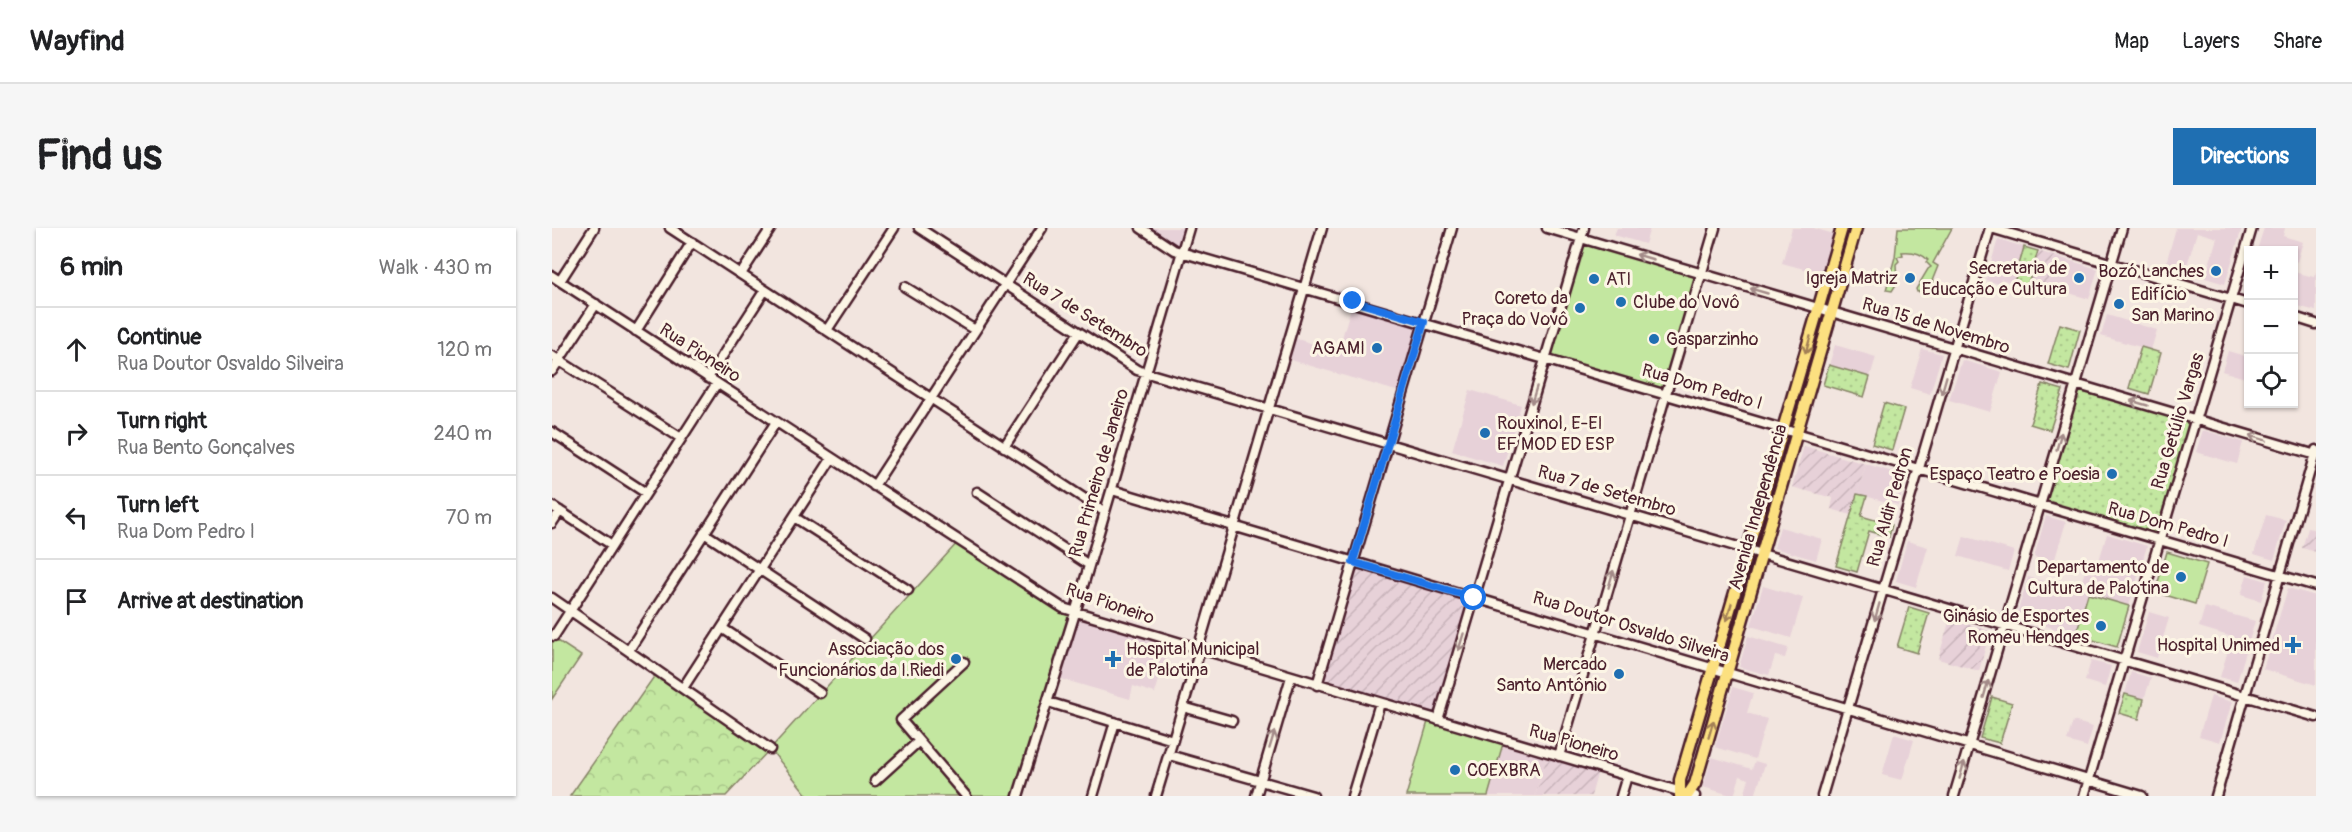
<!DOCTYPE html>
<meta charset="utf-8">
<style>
body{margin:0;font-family:Pangolin,sans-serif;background:#f6f6f6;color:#202124}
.controls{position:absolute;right:18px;top:18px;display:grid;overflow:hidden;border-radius:0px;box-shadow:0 2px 4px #0004}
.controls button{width:54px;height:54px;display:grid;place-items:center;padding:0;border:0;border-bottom:2px solid #e0e0e0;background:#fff;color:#202124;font:30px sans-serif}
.stop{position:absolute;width:18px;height:18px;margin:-14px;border:4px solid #1a73e8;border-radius:50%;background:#fff}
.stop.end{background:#1a73e8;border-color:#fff;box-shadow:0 2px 6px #0008}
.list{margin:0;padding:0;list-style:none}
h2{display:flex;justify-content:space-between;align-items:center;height:78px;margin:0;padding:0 24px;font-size:26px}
h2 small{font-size:20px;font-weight:400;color:#757577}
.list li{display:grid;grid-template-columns:39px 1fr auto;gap:18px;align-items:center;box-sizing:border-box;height:84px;padding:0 24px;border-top:2px solid #e0e0e0}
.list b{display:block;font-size:22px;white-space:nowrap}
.list p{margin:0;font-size:20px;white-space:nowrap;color:#757577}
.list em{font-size:20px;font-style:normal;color:#757577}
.icon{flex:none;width:33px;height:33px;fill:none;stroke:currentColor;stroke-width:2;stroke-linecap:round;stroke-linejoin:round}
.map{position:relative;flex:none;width:1764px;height:568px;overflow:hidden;border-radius:0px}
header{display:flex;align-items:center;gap:36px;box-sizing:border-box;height:84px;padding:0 30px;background:#fff;border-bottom:2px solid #e0e0e0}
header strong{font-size:28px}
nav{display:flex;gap:33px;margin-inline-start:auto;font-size:21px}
.intro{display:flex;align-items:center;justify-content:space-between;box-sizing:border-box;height:144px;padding:0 36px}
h1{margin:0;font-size:42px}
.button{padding:15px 27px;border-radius:0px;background:#1f6fb2;color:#fff;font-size:21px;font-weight:700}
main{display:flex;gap:36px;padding:0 36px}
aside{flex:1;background:#fff;border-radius:0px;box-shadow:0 2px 4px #0004}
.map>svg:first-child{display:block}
</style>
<header>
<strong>Wayfind</strong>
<nav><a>Map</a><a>Layers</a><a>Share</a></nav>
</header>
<div class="intro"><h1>Find us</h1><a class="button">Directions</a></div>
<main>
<aside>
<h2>6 min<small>Walk · 430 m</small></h2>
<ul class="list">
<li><svg class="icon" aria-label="ahead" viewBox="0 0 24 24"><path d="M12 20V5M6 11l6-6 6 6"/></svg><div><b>Continue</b><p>Rua Doutor Osvaldo Silveira</p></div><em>120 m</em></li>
<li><svg class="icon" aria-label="right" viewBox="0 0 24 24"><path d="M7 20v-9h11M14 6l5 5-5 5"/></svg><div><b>Turn right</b><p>Rua Bento Gonçalves</p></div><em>240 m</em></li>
<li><svg class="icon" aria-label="left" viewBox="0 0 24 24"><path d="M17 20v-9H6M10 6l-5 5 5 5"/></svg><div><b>Turn left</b><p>Rua Dom Pedro I</p></div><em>70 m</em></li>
<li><svg class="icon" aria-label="arrive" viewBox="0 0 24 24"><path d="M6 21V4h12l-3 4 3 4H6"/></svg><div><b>Arrive at destination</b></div></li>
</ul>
</aside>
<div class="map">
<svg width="1764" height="568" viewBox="0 0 1764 568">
<defs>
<pattern id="industrial-furrows" width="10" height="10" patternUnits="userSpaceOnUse" patternTransform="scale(1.5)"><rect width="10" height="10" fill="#e7d1d8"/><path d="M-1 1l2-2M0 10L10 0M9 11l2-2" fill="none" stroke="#c8b3ba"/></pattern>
<pattern id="grass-dots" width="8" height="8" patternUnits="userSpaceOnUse" patternTransform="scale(1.5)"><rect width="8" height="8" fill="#c3e7a0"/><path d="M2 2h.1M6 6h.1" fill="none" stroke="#a9c68a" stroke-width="1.8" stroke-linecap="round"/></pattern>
<pattern id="forest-crowns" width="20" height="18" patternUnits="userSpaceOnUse" patternTransform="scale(1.5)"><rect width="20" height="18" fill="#c3e7a0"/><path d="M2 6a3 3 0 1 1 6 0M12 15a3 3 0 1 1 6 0" fill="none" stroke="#a9c68a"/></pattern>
</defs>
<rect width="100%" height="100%" fill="#f2e5df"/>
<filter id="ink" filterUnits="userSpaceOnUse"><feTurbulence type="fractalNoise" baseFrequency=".0167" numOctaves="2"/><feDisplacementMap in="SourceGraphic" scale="12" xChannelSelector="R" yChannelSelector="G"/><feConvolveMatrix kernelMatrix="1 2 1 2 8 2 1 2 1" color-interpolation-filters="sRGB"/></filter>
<g filter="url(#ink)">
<path fill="#e7d1d8" d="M589,0H637L630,24Z
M1065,0H1098L1093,16L1062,7Z
M1240,0H1261L1282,6L1270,46L1230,35Z
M1624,0H1690L1673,56L1653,50L1665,10L1645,4L1633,44L1613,39Z
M1712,0H1733L1731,8L1751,14L1745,34L1742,33V22H1705Z
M1446,11L1472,19L1462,55L1449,51L1447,56L1434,52Z
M1506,29L1546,41L1537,71L1497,59Z
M1742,44L1762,49L1764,44V83L1742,77Z
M801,73L872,94L851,165L732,130L738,109L786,123Z
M1555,87L1605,102L1599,122L1549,108Z
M1283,117L1324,129L1318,149L1277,137Z
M1370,121L1390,126L1378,166L1358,160Z
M1676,123L1696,129V151L1670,143Z
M1410,132L1450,144L1438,184L1397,172Z
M918,162L969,177L951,238L900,223Z
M1651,202L1691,214L1685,236L1644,224Z
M1314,236L1354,248L1346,277L1305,266Z
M1714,287L1734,292L1722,332L1702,326Z
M1494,288L1514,294L1502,334L1482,329Z
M1228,299L1270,311L1264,332L1222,320Z
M1555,306L1595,318L1577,378L1537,367L1524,407L1464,389L1476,349L1527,363L1533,343L1543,346Z
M1412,308L1462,323L1456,343L1406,328Z
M1355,313L1376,319L1364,359L1344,353Z
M1695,347L1715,353L1709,373L1689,367Z
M1211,358L1251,370L1239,410L1199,398Z
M1736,360L1764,368V457L1711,441Z
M1653,379L1703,393L1685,454L1668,449L1680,409L1647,399Z
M1597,384L1617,390L1605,430L1585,424Z
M523,385L619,414L603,465L581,458L578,471L503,449Z
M1196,408L1236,420L1233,430L1223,428L1217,447L1187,439Z
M1539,433L1559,438L1553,459L1533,453Z
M1579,444L1599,450L1592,471L1573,466Z
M1181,459L1201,465L1195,485L1215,491L1203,531L1163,519Z
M1659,468L1680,474L1668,514L1647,508Z
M1521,493L1541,499L1535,519L1515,513Z
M1342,506L1362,512L1350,552L1330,547Z
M952,512L996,525L983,568H936Z
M1160,529L1200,541L1203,533L1213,536L1203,568H1192L1197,551L1188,548L1182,568L1151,559Z"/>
<path fill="url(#industrial-furrows)" d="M1486,23L1506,29L1494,69L1474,64Z
M1252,218L1314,236L1299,287L1279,281L1281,270L1240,259Z
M1756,300L1764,302V324L1750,320Z
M801,334L922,370L886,492L765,457Z
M1398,391L1438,403L1427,443L1386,431Z
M996,525L1047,540L1039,568H983Z"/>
<path fill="url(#grass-dots)" stroke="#868366" stroke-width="1.5" d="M1472,19L1486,23L1475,59L1462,55Z
M1508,96L1528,102L1517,142L1496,136Z
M1589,119L1609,125L1597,166L1577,160Z
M1277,137L1318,149L1312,169L1271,157Z
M1490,156L1511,162L1498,202L1478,196Z
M1524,156L1643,191L1608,311L1488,276Z
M1332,175L1352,181L1340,222L1320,216Z
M1305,266L1315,268L1309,288L1340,297L1337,309L1317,303L1305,344L1284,338Z
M1357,379L1377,385L1365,425L1345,419Z
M1573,466L1592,471L1587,491L1567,485Z
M1440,469L1460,475L1448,515L1428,510Z"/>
<path fill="url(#forest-crowns)" stroke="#868366" stroke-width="1.5" d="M106,443L218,521L174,568H18Z"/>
<path fill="#c3e7a0" stroke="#868366" stroke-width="1.5" d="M1346,0H1400L1381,35L1386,38L1380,53L1409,62L1407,66L1377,58L1375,62L1365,64L1364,61L1376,41L1379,39L1374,34L1376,32C1369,25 1360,23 1350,24L1351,27L1345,29L1347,33L1344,36L1345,55L1340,63L1334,62L1343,29Z
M1029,10L1150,46L1114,166L993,130Z
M407,313L523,385L466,568H256L218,521Z
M1615,324L1655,336L1643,376L1603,364Z
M1536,366L1577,378L1565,419L1524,407Z
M0,409L29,428L0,471Z
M877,490L952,512L936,568H854Z"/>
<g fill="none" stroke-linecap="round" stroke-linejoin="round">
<defs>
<path id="minor" d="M118,0L553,284
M367,0L585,142L1764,489
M589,0L622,22L1764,358
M995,0L1764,227
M1439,0L1696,76
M189,46L219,0
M0,48L511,380L1143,568
M8,53L42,0
M353,59L423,102
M1742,89L1764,96
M275,102L342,0
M84,103L140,14
M0,128L129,210
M0,143L44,76
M156,150L213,62
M0,204L94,265
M452,219L527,104
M322,258L490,0
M560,262L1590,568
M425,264L537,337
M0,278L60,317
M242,289L356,362
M0,295L8,283
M152,305L313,411
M0,370L218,521
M170,400L268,465
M2,408L165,155
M646,421L770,0
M77,422L224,194
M765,457L900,0
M131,460L280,230
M496,474L621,512
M631,479L680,493
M886,492L1032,0
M367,513L349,492L412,434
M617,527L761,568
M1007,528L1163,0
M323,553L367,513L414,568
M466,568L523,385L637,0
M541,568L563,494
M604,568L648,422
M704,568L739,449
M800,568L828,475
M1069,568L1075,548
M1270,568L1438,0
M1402,568L1570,0
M1532,568L1700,0
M1664,568L1764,222"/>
<path id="major" d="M1128,568V552L1290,0
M1135,568L1143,556L1304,0"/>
</defs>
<use href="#minor" stroke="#4a1f2b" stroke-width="13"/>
<use href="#major" stroke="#4a1f2b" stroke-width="15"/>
<use href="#minor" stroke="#fcf5e5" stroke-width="8"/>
<use href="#major" stroke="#fce080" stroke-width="10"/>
</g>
<defs><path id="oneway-shaft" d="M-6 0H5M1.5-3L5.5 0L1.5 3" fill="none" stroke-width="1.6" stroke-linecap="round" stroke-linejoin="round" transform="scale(1.5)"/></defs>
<g stroke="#a38a88">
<use href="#oneway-shaft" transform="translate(1093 29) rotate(-164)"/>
<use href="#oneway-shaft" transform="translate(1207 63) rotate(-164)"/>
<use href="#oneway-shaft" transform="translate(1392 157) rotate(106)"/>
<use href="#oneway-shaft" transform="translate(982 167) rotate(107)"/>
<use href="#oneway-shaft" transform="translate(1587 175) rotate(-164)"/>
<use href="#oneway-shaft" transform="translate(1706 210) rotate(-163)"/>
<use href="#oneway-shaft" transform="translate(1507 213) rotate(-74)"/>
<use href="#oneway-shaft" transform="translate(1059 351) rotate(-74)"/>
<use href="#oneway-shaft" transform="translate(1325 384) rotate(106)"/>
<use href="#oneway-shaft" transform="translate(909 414) rotate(107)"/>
<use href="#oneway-shaft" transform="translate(1434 461) rotate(-74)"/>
<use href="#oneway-shaft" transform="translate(720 512) rotate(-73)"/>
<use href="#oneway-shaft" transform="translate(1410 542) rotate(-74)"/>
</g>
<g stroke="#a38056">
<use href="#oneway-shaft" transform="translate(1256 117) rotate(106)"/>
<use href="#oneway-shaft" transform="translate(1177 384) rotate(106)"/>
<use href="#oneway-shaft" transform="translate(1159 501) rotate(-74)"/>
</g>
</g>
<g fill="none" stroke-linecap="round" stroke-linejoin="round" filter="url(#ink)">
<path stroke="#1a73e8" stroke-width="8" d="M801,73L872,94L801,334L922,370"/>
</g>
<g fill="#1f6fb2" stroke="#fcf5e5" stroke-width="2">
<circle cx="1664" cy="43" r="6"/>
<circle cx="1358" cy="50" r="6"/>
<circle cx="1527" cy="50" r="6"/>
<circle cx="1042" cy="51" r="6"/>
<circle cx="1069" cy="74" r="6"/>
<circle cx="1567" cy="76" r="6"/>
<circle cx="1028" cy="80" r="6"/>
<circle cx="1102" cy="111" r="6"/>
<circle cx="825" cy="120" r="6"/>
<circle cx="933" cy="205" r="6"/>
<circle cx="1560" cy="246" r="6"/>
<circle cx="1629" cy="349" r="6"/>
<circle cx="1549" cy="398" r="6"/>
<path d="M1738 408h6v6h6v6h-6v6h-6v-6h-6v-6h6z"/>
<circle cx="404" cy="431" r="6"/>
<path d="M558 422h6v6h6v6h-6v6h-6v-6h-6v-6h6z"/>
<circle cx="1067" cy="446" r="6"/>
<circle cx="903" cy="542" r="6"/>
</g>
<g text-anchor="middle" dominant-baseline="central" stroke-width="6" stroke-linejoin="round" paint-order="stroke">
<g font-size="18" fill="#4a1f2b" stroke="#fcf5e5" text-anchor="end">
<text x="1515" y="40">Secretaria de<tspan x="1515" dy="21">Educação e Cultura</tspan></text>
<text x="1652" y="43">Bozó Lanches</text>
<text x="1346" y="50">Igreja Matriz</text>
<text x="1054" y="51" text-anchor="start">ATI</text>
<text x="1579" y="66" text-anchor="start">Edifício<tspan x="1579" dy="21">San Marino</tspan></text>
<text x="1016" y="70">Coreto da<tspan x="1016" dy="21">Praça do Vovô</tspan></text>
<text x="1081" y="74" text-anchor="start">Clube do Vovô</text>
<text x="1114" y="111" text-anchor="start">Gasparzinho</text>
<text x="813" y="120">AGAMI</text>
<text x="945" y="195" text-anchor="start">Rouxinol, E-EI<tspan x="945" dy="21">EF MOD ED ESP</tspan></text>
<text x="1548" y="246">Espaço Teatro e Poesia</text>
<text x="1617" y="339">Departamento de<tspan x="1617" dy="21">Cultura de Palotina</tspan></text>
<text x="1537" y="388">Ginásio de Esportes<tspan x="1537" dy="21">Romeu Hendges</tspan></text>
<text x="1728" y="417">Hospital Unimed</text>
<text x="392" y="421">Associação dos<tspan x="392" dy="21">Funcionários da I.Riedi</tspan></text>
<text x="574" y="421" text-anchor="start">Hospital Municipal<tspan x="574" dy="21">de Palotina</tspan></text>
<text x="1055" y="436">Mercado<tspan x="1055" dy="21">Santo Antônio</tspan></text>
<text x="915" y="542" text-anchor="start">COEXBRA</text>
</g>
<g font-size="18" fill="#4a1f2b" stroke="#fcf5e5">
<text transform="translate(533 87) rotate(32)">Rua 7 de Setembro</text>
<text transform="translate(1384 98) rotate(17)">Rua 15 de Novembro</text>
<text transform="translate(148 125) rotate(33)">Rua Pioneiro</text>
<text transform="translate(1150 159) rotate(16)">Rua Dom Pedro I</text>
<text transform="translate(1626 193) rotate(-73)">Rua Getúlio Vargas</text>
<text transform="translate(547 245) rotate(-74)">Rua Primeiro de Janeiro</text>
<text transform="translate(1055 263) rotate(16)">Rua 7 de Setembro</text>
<text transform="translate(1206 279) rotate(-74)">Avenida Independência</text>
<text transform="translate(1338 279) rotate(-74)">Rua Aldir Pedron</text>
<text transform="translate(1616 297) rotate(16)">Rua Dom Pedro I</text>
<text transform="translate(558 376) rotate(19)">Rua Pioneiro</text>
<text transform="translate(1079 399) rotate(17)">Rua Doutor Osvaldo Silveira</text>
<text transform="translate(1022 515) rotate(16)">Rua Pioneiro</text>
</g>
</g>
</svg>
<div class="controls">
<button>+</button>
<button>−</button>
<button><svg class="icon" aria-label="locate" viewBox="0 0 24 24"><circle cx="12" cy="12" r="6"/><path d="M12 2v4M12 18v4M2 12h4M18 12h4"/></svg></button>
</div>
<div class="stop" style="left:922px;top:370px"></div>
<div class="stop end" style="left:801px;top:73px"></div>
</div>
</main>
